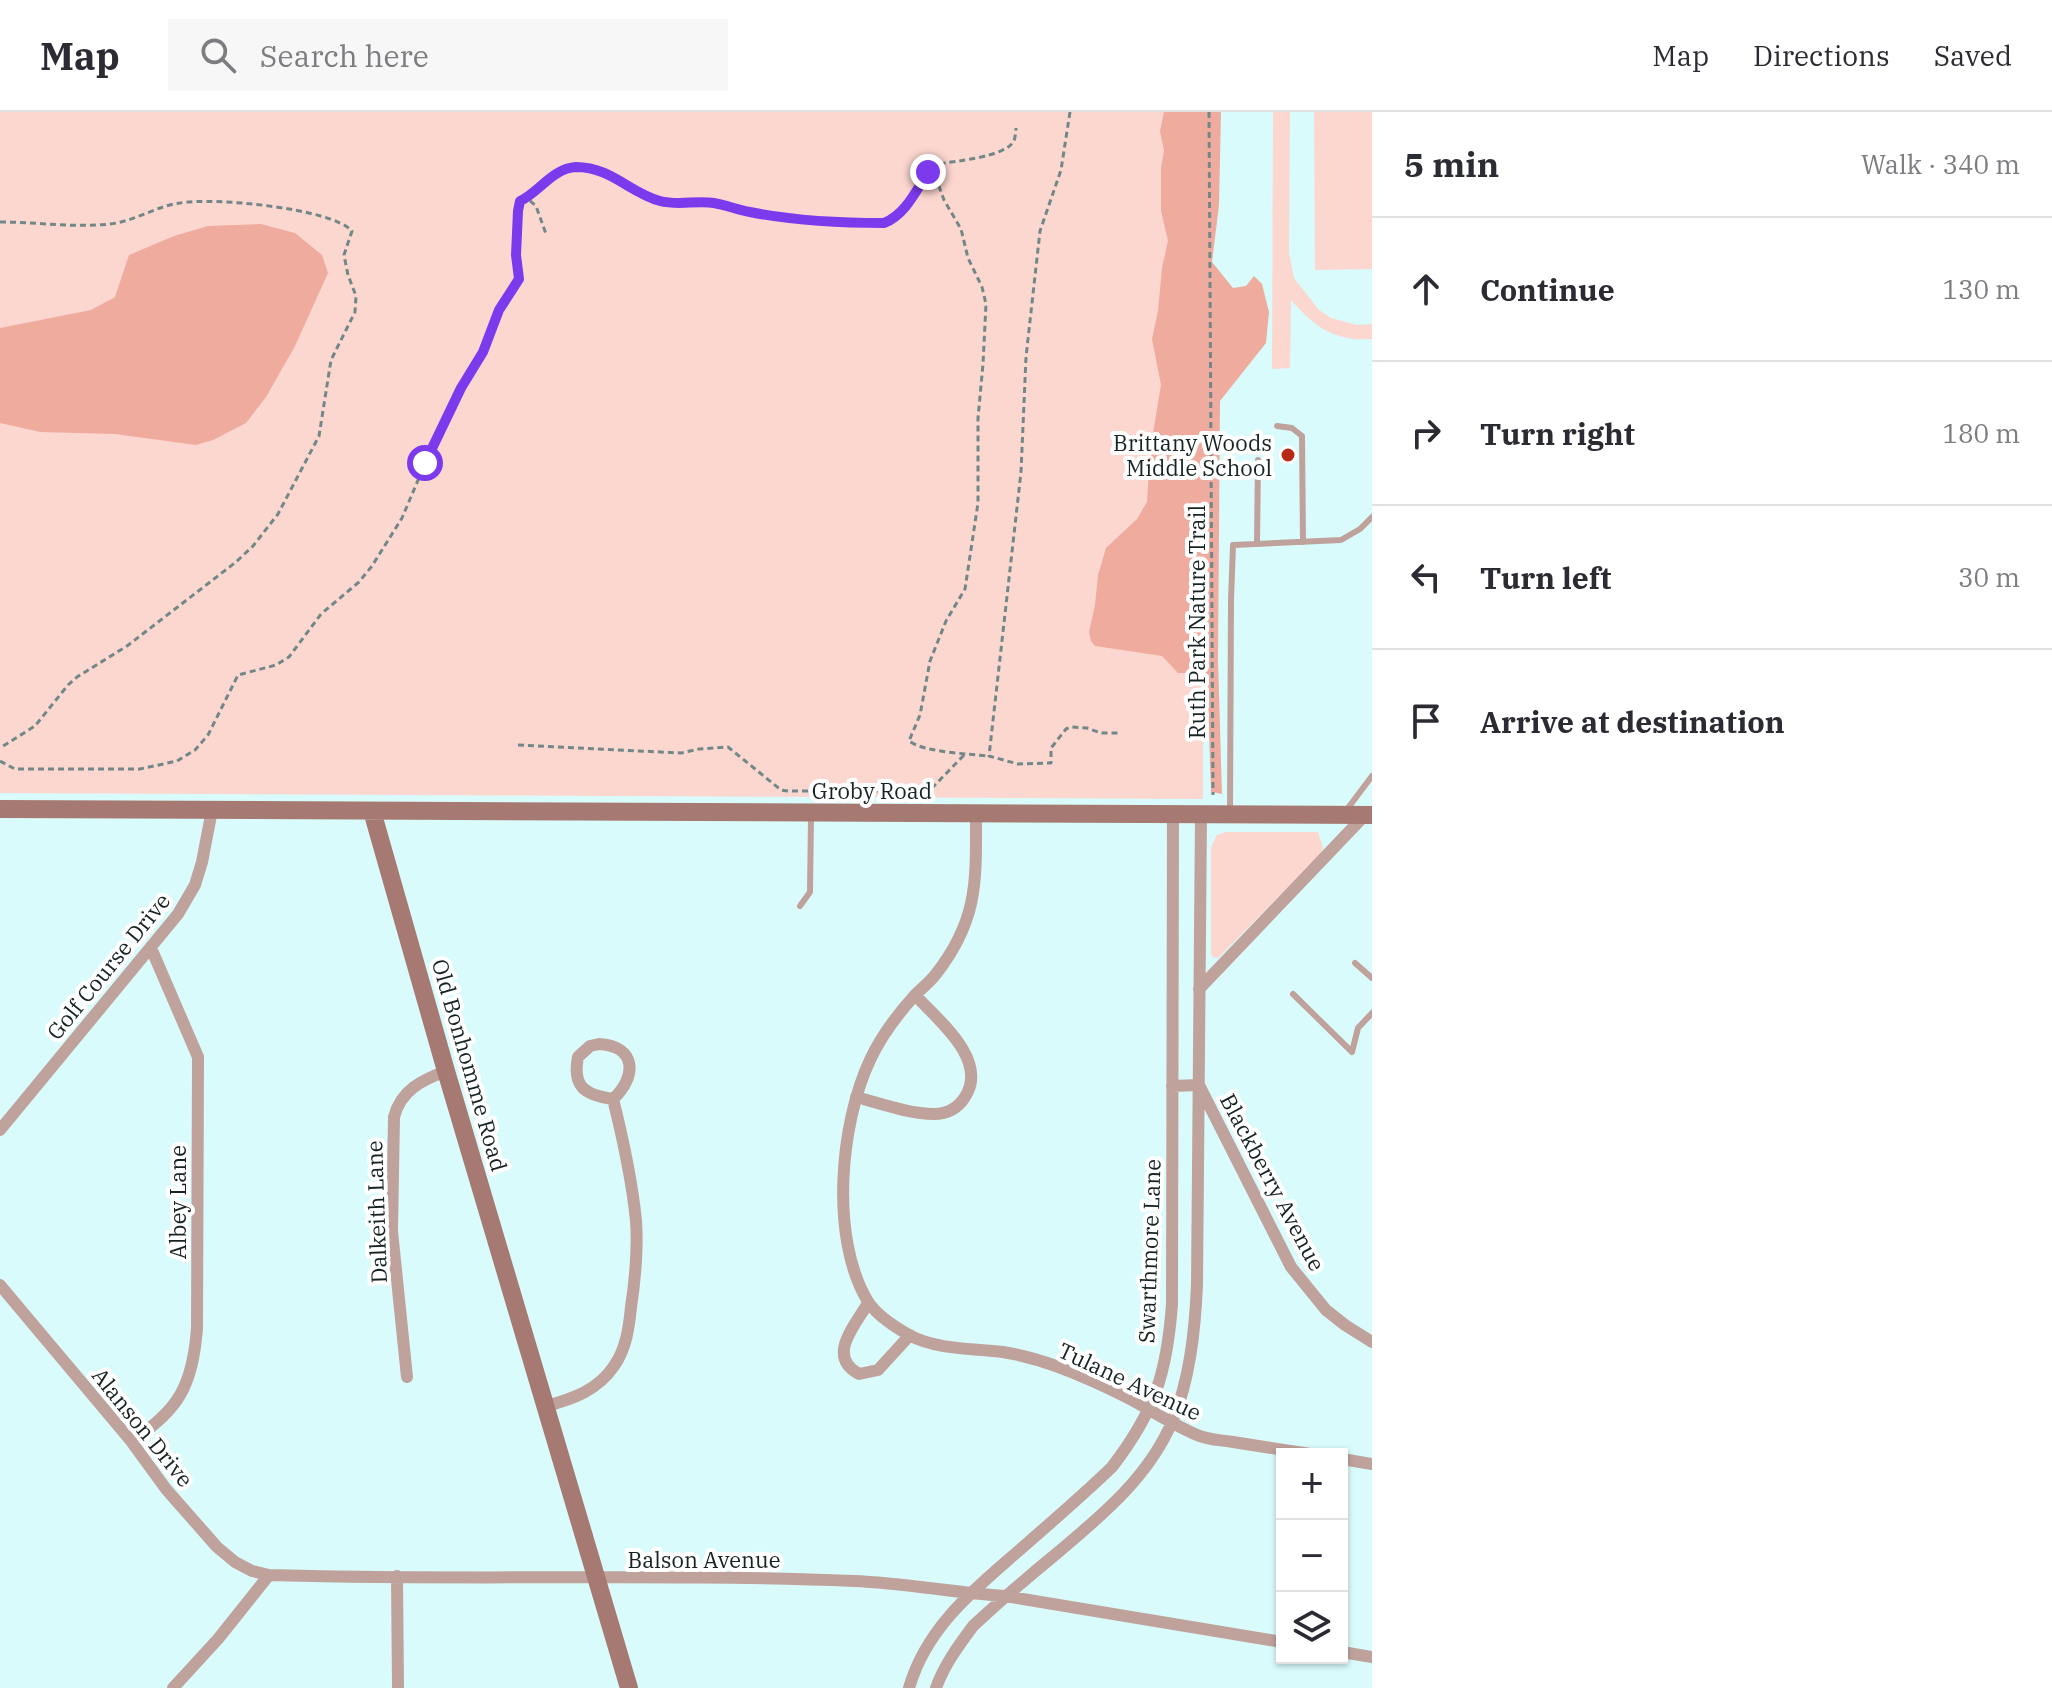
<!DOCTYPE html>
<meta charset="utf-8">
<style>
body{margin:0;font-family:"IBM Plex Serif",serif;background:#f7f7f7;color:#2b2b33}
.controls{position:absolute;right:24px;bottom:24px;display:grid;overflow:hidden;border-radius:0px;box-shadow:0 2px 6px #0004}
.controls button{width:72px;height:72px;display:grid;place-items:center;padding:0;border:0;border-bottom:2px solid #e1e1e2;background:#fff;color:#2b2b33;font:40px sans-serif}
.stop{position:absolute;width:24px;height:24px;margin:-18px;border:6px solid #7c3aed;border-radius:50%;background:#fff}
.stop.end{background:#7c3aed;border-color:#fff;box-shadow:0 2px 8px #0008}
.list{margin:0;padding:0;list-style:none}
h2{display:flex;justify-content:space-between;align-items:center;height:104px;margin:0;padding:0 32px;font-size:34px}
h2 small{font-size:26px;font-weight:400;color:#7c7c81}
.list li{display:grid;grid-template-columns:52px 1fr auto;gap:24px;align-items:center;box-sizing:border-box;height:144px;padding:0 32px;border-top:2px solid #e1e1e2}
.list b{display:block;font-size:30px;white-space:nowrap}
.list em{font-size:26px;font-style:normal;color:#7c7c81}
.icon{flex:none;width:44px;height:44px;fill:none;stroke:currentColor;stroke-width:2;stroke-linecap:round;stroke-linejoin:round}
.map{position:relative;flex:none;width:1372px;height:1576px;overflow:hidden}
header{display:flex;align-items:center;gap:48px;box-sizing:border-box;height:112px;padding:0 40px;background:#fff;border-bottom:2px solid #e1e1e2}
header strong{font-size:38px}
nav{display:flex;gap:44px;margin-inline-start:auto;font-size:28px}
.search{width:560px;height:72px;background:#f7f7f7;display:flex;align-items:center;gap:20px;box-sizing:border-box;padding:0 28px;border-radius:0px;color:#7c7c81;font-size:30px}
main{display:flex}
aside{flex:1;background:#fff}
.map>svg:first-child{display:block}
</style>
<header>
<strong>Map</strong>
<div class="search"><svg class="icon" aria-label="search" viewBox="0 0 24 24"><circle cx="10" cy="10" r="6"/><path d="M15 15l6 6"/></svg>Search here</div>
<nav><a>Map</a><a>Directions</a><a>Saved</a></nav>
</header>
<main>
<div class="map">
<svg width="1372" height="1576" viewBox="0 0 1372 1576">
<rect width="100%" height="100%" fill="#dafbfb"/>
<path fill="#fcd7d0" d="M0,0H1205L1203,687L0,681Z
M1273,0H1290L1289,141L1294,166L1319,198L1331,206L1357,213L1372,212V227C1334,230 1314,214 1291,188L1290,256L1272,257Z
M1314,0H1372V157L1315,158Z
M1226,720H1318L1323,736L1320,743L1218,846L1213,845L1211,842V735L1217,723Z"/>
<path fill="#efab9e" d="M1164,0H1221L1219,93L1212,150L1233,176L1246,174L1254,164L1262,172L1269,200L1266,231L1220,289L1218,548L1222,682L1211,680L1207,561H1178L1162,544L1095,534L1091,529L1089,520L1095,493L1098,463L1106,436L1137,407L1147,390L1150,339L1161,273L1152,227L1158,199L1162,156L1168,129L1161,99V56L1164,39L1160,19Z
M261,112L295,121L322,143L328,161L295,234L266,285L246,311L213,328L196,333L115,322L40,320L0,311V216L91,198L115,185L129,143L174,124L208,114Z"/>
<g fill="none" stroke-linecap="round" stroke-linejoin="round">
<path stroke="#728888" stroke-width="3" stroke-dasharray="6 4" stroke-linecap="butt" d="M1070,0L1061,58L1040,119L1026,245L1021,360L989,644L1018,652L1051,651V636L1066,617L1071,615L1087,616L1101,621H1121
M1209,0L1213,683
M932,55L944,88L961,117L968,146L982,175L986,192L983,252L978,306V391L965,477L946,509L930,549L920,603L909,629C923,640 969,642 988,644
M527,86C539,72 560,55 579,55C614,57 633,83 664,90C680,94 696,89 713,91C727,93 740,99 755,101C797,108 841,111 884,111C909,101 915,74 932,55L938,52C956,49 1005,45 1014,29C1015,26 1016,19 1016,16
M0,110C37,110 74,116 110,112C136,109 156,94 180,91C212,85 331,96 352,119L344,143L348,163L356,184L355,200L331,248L319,324L278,402L253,434L236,450L127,534L77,565L68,573L35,614L0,636
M518,633L681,641L699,637L728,635L781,678L788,679H923L933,675L966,641
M0,649L15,657H140L177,649L195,638L208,623L238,563L276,553L289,545L321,502L359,470L372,454L402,406L435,328L461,276L483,240L499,198L519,167L516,143L518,99L520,89L527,86L536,94L546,122"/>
<path stroke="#c0a29c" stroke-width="6" d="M1277,314L1292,316L1302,324L1303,430
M1257,432L1258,348
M1230,699L1231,488L1233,433L1341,428L1360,417L1372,405
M1345,700L1372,664
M800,794L810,780L811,705
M1355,851L1372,866
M1293,882L1352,940L1358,916L1372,901"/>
<path stroke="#c0a29c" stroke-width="12" d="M976,702C976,768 979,807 936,862C930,870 922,876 915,883C897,903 881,924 870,948C840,1012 830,1125 867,1188C875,1202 895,1215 909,1223C937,1238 972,1236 1003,1240C1021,1243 1039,1248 1056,1254C1080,1263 1105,1274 1128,1286C1151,1298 1173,1313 1197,1323C1208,1328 1221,1328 1233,1330C1258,1334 1284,1338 1310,1342
M1199,877L1365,703
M599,932C637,934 637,965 613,987C585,983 572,975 578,945L590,934Z
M1172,974L1199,973L1291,1155L1326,1198L1345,1213L1372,1230
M856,985C879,991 910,1002 934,1002C947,1002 958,996 965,985C989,948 938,908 915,883
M0,1018L178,802L195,773L202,750L212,698
M0,1173L131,1329L166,1377L217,1435L235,1450L252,1459L269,1463
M868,1191C855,1214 826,1244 859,1262L878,1258L910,1223
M407,1265L392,1119L394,1005C401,978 422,968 446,959
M546,1294C573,1287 598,1278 614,1254C626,1237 629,1216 631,1195C635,1170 638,1134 636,1109C632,1068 623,1027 613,987
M131,1329C179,1299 193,1272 197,1216L198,945L151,836
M1342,1347L1372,1352
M397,1464L398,1576
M1342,1540L1372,1545
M173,1576L218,1527L269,1463C464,1469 659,1461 854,1469C905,1471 955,1481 1005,1484L1282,1530
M909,1576C926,1517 971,1480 1015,1442C1048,1413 1081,1385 1112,1355C1155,1299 1167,1261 1172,1192L1173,703
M936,1576C944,1553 959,1533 973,1514C1000,1489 1028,1465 1056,1442C1101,1404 1148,1366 1172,1310C1190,1268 1195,1218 1197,1173L1201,703"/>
<path stroke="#a67a72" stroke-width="18" d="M0,697L1372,703
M372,699L446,959L629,1576"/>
</g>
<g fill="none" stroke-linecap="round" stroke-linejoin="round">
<path stroke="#7c3aed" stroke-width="10" d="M425,351L461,276L483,240L499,198L519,167L516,143L518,99L520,89C538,81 553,56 576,55C611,55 630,81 660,89C679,94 696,88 714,91C726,93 738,98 750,100C790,108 843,111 884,111C905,103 916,79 928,60"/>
</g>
<circle fill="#b62917" stroke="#fff" stroke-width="3" cx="1288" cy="343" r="8"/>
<g text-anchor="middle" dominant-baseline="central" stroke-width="8" stroke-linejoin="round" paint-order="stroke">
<g font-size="22" fill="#172323" stroke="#fff" text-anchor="end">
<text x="1272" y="330">Brittany Woods<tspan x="1272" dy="25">Middle School</tspan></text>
</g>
<g font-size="22" fill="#172323" stroke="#fff">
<text transform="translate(1196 510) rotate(-90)">Ruth Park Nature Trail</text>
<text x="872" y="678">Groby Road</text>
<text transform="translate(108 854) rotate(-51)">Golf Course Drive</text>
<text transform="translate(470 953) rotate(74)">Old Bonhomme Road</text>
<text transform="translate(1273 1070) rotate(62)">Blackberry Avenue</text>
<text transform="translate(177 1090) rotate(-90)">Albey Lane</text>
<text transform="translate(376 1100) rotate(-92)">Dalkeith Lane</text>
<text transform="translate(1149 1139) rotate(-88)">Swarthmore Lane</text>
<text transform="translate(1130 1269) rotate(25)">Tulane Avenue</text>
<text transform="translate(143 1315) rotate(51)">Alanson Drive</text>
<text x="704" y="1447">Balson Avenue</text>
</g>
</g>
</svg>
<div class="controls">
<button>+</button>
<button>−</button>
<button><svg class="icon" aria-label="layers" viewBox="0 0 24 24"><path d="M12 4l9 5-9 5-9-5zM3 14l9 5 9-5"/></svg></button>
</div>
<div class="stop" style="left:425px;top:351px"></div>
<div class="stop end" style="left:928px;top:60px"></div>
</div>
<aside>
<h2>5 min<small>Walk · 340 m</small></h2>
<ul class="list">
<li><svg class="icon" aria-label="ahead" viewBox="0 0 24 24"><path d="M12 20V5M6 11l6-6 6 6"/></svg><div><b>Continue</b></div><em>130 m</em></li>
<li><svg class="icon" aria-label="right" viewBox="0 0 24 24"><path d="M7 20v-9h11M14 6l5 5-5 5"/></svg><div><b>Turn right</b></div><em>180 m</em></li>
<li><svg class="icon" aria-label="left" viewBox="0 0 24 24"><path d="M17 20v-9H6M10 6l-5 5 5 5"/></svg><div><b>Turn left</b></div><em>30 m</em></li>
<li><svg class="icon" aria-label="arrive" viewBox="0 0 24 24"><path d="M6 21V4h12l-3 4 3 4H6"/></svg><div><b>Arrive at destination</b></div></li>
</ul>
</aside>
</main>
